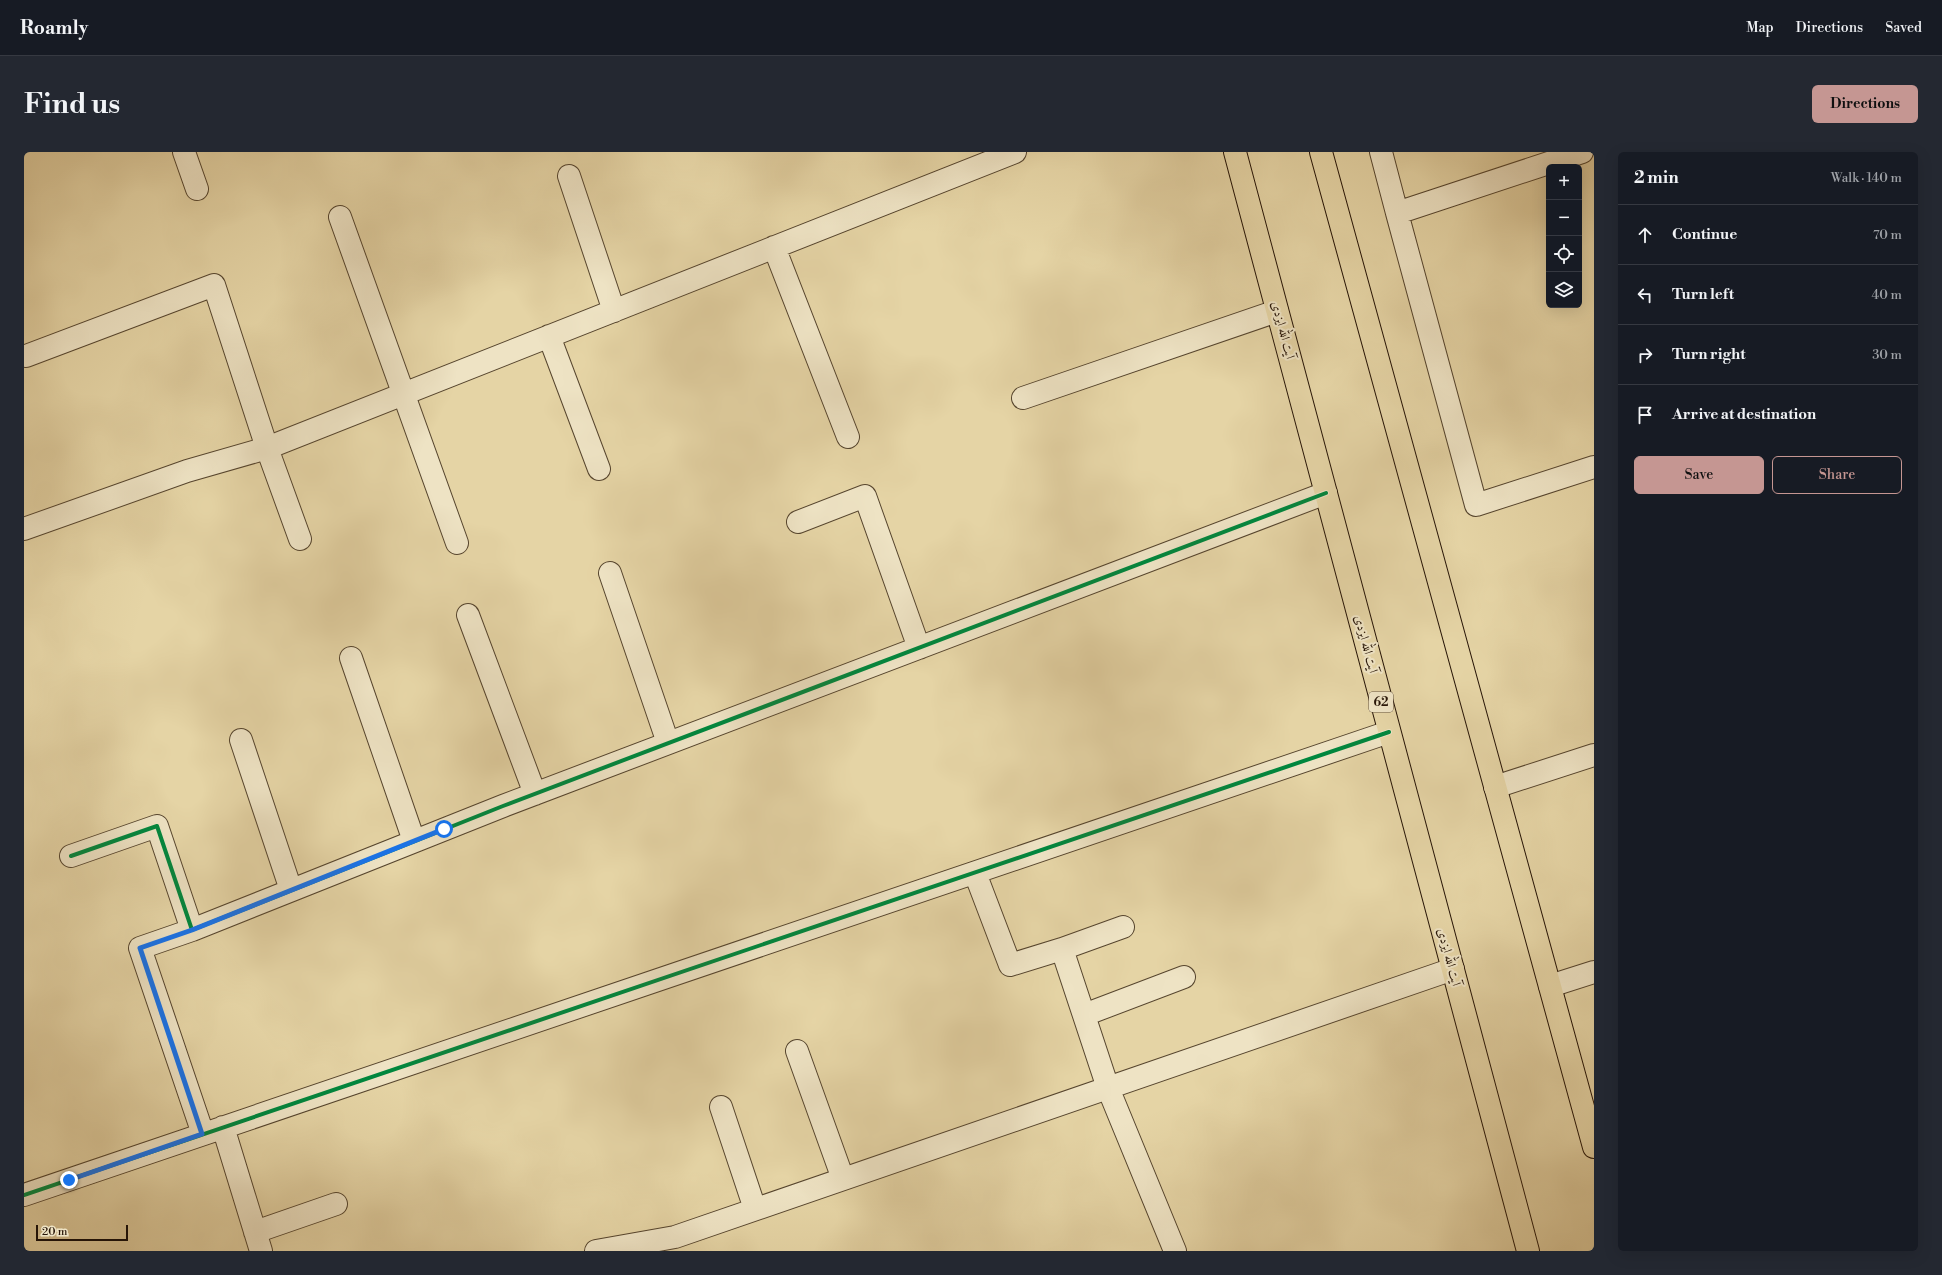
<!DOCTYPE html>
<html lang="en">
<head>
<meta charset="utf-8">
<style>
	body { margin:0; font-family:"Libre Bodoni",Amiri,serif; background:#242831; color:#f1f3f6 }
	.controls { position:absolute; right:12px; top:12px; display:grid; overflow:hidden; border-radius:6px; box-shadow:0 4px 16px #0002 }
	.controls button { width:36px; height:36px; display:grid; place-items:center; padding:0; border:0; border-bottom:1px solid #363941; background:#171b24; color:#f1f3f6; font:20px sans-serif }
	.scale { position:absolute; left:12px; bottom:10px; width:92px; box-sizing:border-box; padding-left:4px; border:2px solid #271507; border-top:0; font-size:11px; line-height:14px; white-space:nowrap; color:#271507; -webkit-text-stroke:3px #eee3c4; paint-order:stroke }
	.stop { position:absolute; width:12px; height:12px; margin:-9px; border:3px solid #1a73e8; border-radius:50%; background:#fff }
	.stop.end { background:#1a73e8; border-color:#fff; box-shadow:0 1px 4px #0008 }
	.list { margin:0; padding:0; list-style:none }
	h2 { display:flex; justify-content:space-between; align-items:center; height:52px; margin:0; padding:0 16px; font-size:17px }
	h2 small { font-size:13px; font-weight:400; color:#9ea1a6 }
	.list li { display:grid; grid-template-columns:26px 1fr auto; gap:12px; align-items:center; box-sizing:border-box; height:60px; padding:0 16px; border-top:1px solid #363941 }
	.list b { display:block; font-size:15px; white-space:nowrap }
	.list em { font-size:13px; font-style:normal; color:#9ea1a6 }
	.actions { display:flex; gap:8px; padding:12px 16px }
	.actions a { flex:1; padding:9px 0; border:1px solid #c59692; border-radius:6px; text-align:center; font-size:14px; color:#c59692 }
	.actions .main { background:#c59692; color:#111 }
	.icon { flex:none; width:22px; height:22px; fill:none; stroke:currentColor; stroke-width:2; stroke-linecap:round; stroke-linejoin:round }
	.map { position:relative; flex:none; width:1570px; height:1099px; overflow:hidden; border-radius:6px }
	header { display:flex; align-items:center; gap:24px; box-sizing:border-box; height:56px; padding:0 20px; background:#171b24; border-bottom:1px solid #363941 }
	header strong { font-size:19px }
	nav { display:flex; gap:22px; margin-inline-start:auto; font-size:14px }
	.intro { display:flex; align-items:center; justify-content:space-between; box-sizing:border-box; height:96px; padding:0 24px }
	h1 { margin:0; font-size:28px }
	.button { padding:10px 18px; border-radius:6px; background:#c59692; color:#111; font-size:14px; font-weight:700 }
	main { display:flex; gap:24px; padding:0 24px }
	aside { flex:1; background:#171b24; border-radius:6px; box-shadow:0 4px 16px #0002 }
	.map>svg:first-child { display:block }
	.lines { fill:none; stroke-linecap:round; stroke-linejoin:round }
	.minor-casing { stroke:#56452e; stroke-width:24 }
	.trunk-casing { stroke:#271507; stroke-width:24 }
	.minor { stroke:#eee3c4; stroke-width:22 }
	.trunk { stroke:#e5d4a5; stroke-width:22 }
	.cycleway-casing { stroke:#eee3c4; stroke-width:6 }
	.cycleway { stroke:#00873e; stroke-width:4 }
	.route { stroke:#1a73e8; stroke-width:5 }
	.labels { text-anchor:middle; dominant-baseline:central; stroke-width:4; stroke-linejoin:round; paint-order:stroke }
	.shield { fill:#eee3c4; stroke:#635340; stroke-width:1 }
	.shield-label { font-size:12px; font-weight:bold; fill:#271507 }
	.street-label { font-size:13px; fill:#271507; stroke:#eee3c4 }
</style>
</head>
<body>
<header>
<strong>Roamly</strong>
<nav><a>Map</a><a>Directions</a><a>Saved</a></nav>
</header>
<div class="intro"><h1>Find us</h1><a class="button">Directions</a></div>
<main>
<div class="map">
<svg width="1570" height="1099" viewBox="0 0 1570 1099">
	<rect width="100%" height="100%" fill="#e5d4a5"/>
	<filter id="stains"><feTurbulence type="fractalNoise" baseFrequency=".005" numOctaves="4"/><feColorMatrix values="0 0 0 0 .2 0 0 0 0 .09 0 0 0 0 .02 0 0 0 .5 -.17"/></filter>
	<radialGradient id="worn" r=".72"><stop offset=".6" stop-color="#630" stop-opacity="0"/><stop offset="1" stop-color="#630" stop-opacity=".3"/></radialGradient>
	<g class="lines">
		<g class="minor-casing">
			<path id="minor" d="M160,0L173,37
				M1357,0L1373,61L1558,0
				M545,24L590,159
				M1373,61L1452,353L1570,315
				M316,65L433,391
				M750,95L824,285
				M525,184L575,317
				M2,204L190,133L243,296L276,387
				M999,246L1253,159
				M774,370L841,344L895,496
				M0,377L163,319L243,296L991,0
				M586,421L644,591
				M444,463L511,642
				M327,506L390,689
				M217,588L267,738
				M1471,635L1570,603
				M47,704L133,674L168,778L479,654L1302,341
				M951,721L986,813L1038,797L1084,936L1151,1099
				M168,778L116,796L179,982
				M1038,797L1099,775
				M1526,834L1570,820
				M1060,863L1160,825
				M773,899L819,1027
				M697,955L731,1057
				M199,975L237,1099
				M0,1043L1365,580
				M231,1080L312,1052
				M572,1099L651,1085L1429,817"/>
		</g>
		<g class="trunk-casing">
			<path id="trunk" d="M1211,0L1504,1099
				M1297,0L1570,995"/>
		</g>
		<use href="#minor" class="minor"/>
		<use href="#trunk" class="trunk"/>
		<g class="cycleway-casing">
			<path id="cycleway" d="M47,704L133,674L168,778L479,654L1302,341
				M0,1043L1365,580"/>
		</g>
		<use href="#cycleway" class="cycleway"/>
	</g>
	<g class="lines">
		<path class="route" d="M45,1028L178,982L116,796L168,778L420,677"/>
	</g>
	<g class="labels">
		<rect class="shield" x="1345" y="540" width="24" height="20" rx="3"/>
		<g class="shield-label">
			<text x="1357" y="550">62</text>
		</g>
		<g class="street-label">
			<text transform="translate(1259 178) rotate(75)">آیت الله ایزدی</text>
			<text transform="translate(1342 492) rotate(75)">آیت الله ایزدی</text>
			<text transform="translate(1425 805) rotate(75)">آیت الله ایزدی</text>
		</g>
	</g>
	<rect width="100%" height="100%" filter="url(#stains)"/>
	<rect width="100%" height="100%" fill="url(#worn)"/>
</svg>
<div class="controls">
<button>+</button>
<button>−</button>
<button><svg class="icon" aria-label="locate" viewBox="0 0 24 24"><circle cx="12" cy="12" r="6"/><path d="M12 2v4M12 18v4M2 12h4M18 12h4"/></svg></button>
<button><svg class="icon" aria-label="layers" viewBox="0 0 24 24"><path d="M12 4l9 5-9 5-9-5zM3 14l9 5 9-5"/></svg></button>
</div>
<div class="scale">20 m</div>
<div class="stop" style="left:420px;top:677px"></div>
<div class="stop end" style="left:45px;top:1028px"></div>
</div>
<aside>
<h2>2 min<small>Walk · 140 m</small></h2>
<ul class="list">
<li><svg class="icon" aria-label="ahead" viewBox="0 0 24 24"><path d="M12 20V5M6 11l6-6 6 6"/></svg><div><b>Continue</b></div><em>70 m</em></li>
<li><svg class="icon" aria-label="left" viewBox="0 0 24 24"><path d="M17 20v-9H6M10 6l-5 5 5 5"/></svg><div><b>Turn left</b></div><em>40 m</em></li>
<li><svg class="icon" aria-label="right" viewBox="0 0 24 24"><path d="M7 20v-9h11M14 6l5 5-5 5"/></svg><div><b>Turn right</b></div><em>30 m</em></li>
<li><svg class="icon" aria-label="arrive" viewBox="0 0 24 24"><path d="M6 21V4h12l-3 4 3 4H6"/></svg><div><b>Arrive at destination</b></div></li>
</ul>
<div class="actions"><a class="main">Save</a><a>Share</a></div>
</aside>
</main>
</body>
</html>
